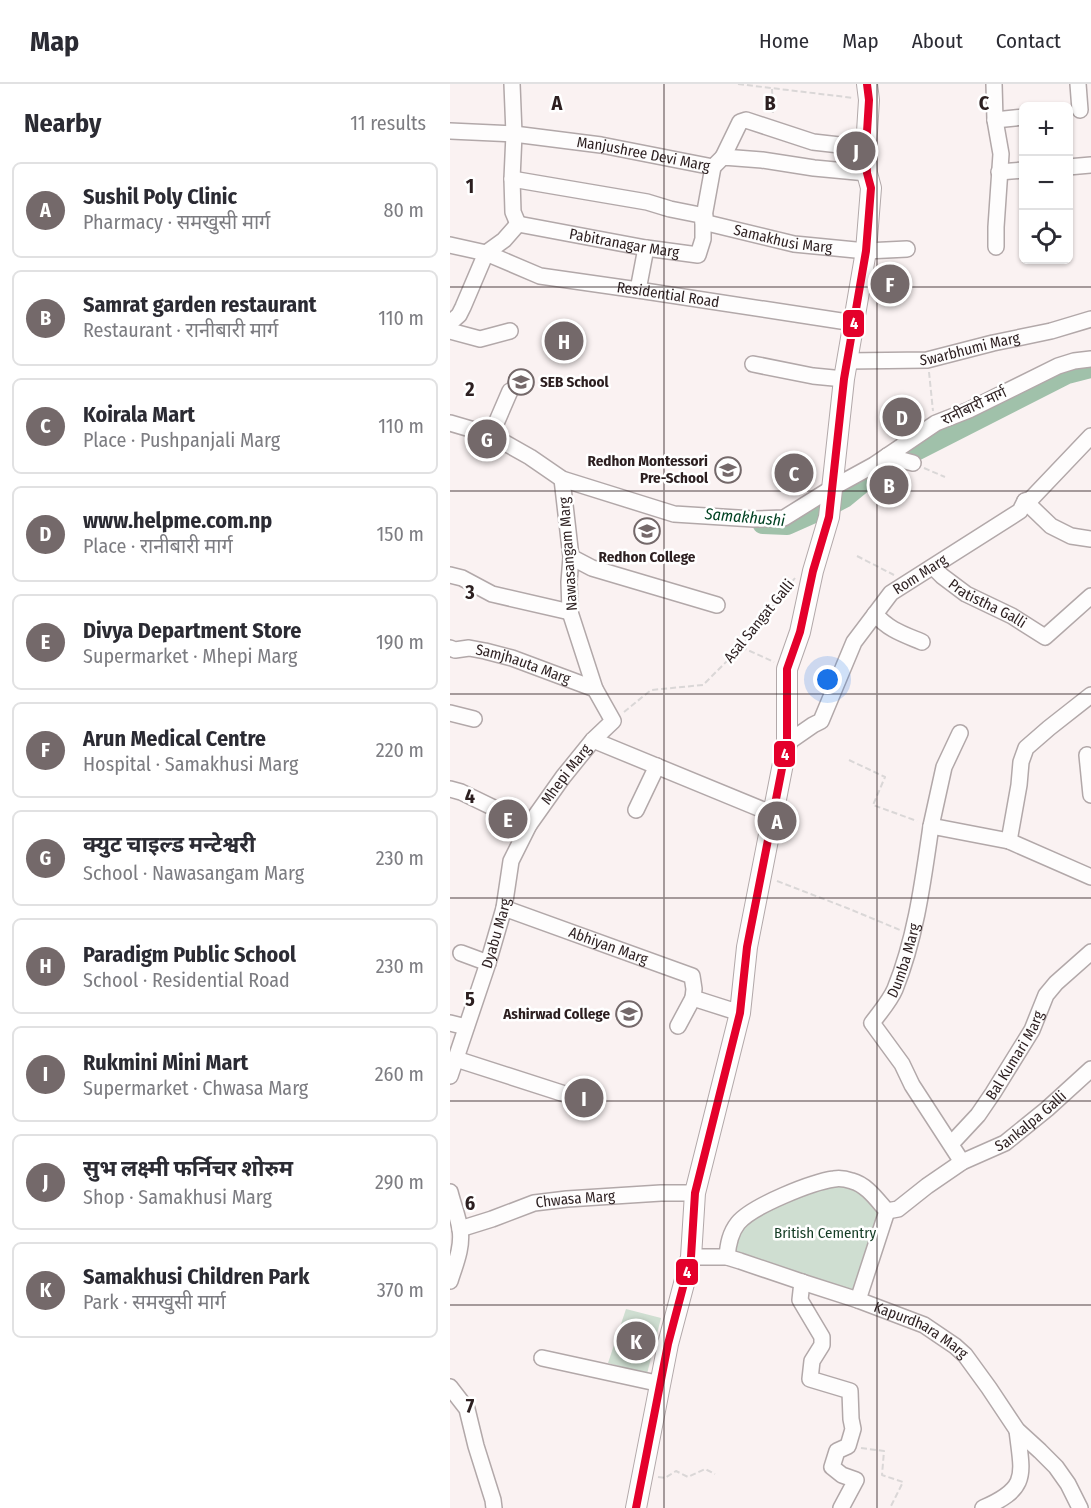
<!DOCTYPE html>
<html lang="en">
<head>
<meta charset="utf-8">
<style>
	body { margin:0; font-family:"Fira Sans Condensed","Noto Sans Devanagari",sans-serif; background:#f7f7f7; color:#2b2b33 }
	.controls { position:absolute; right:18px; top:18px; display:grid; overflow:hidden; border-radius:9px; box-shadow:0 2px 4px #0004 }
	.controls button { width:54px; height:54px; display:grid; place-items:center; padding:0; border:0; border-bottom:2px solid #e1e1e2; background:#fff; color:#2b2b33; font:30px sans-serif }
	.you { position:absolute; left:378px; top:596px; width:21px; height:21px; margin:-15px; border:4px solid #fff; border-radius:50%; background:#1a73e8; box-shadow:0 0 0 9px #1a73e833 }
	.badge { display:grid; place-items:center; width:39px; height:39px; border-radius:50%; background:#74696a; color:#fff; font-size:20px; font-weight:700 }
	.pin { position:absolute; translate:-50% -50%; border:3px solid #fff; box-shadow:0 2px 6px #0006 }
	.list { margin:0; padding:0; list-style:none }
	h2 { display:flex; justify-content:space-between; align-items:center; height:78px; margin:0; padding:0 24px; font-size:26px }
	h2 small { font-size:20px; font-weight:400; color:#7c7c81 }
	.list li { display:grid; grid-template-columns:39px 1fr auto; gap:18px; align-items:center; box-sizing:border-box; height:96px; margin:0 12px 12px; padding:0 12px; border:2px solid #e1e1e2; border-radius:9px }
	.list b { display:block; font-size:22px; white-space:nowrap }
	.list p { margin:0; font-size:20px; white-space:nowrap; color:#7c7c81 }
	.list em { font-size:20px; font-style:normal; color:#7c7c81 }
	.icon { flex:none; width:33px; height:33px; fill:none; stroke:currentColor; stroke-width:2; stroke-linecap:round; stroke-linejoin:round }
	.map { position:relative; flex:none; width:641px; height:1424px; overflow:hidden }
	header { display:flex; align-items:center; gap:36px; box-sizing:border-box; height:84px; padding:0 30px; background:#fff; border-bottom:2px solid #e1e1e2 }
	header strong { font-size:28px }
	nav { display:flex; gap:33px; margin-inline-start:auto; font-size:21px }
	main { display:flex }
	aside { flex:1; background:#fff }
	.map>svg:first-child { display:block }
	.green { fill:#cfded1 }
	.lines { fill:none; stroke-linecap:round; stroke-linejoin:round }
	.river { stroke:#a0c1aa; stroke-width:22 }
	.minor-casing { stroke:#b2a8a9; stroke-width:18 }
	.major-casing { stroke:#b2a8a9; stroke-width:22 }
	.path { stroke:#dad7d7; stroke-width:2; stroke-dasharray:6 3; stroke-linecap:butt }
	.minor { stroke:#fefdfd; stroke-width:15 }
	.major { stroke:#fefdfd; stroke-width:20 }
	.bus-1-casing { stroke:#fff; stroke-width:12 }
	.bus-1 { stroke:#e4002b; stroke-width:8 }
	.grid { fill:none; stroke:#2c1f20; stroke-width:1.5; stroke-opacity:0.55 }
	.labels { text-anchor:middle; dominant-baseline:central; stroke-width:5; stroke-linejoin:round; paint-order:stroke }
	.street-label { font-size:15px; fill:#2c1f20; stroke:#fff }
	.poi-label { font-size:15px; font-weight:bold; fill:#2c1f20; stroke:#fff; text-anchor:end }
	.park-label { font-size:15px; fill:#133b24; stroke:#fff }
	.water-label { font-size:16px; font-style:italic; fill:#004222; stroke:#fff }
	.grid-label { font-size:20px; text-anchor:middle; font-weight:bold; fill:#2c1f20; stroke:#fff; stroke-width:5; stroke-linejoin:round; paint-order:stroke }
	.line-badge { stroke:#fff; stroke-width:2 }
	.badge-label { font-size:16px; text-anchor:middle; font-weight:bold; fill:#fff }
</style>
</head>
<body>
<header>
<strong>Map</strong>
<nav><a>Home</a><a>Map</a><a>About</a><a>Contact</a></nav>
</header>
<main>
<aside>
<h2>Nearby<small>11 results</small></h2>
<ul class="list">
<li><span class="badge">A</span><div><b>Sushil Poly Clinic</b><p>Pharmacy · समखुसी मार्ग</p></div><em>80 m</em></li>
<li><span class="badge">B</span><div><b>Samrat garden restaurant</b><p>Restaurant · रानीबारी मार्ग</p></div><em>110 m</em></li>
<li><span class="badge">C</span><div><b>Koirala Mart</b><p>Place · Pushpanjali Marg</p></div><em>110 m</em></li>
<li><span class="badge">D</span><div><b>www.helpme.com.np</b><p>Place · रानीबारी मार्ग</p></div><em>150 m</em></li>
<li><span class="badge">E</span><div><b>Divya Department Store</b><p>Supermarket · Mhepi Marg</p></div><em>190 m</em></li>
<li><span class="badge">F</span><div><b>Arun Medical Centre</b><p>Hospital · Samakhusi Marg</p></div><em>220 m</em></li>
<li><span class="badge">G</span><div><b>क्युट चाइल्ड मन्टेश्वरी</b><p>School · Nawasangam Marg</p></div><em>230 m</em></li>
<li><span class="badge">H</span><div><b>Paradigm Public School</b><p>School · Residential Road</p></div><em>230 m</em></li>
<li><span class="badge">I</span><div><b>Rukmini Mini Mart</b><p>Supermarket · Chwasa Marg</p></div><em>260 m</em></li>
<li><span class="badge">J</span><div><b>सुभ लक्ष्मी फर्निचर शोरुम</b><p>Shop · Samakhusi Marg</p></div><em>290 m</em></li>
<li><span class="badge">K</span><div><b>Samakhusi Children Park</b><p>Park · समखुसी मार्ग</p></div><em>370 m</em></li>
</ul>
</aside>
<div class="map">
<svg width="641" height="1424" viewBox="0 0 641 1424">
	<rect width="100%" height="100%" fill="#faf2f2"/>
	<path class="green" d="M401,1099L428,1126V1134L403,1209L285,1168V1152L308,1130L360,1105Z
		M176,1225L211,1234L197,1290L158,1279Z"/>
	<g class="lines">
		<path class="river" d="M313,439L337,440L373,424L394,413L427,386L452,373L617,289L641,283"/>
		<g class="minor-casing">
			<g id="minor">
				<path d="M62,0L64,50L62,95L63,128L68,140"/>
				<path d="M544,0L545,36L551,70L546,143V163"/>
				<path d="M628,0L630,26"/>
				<path d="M545,36L574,33"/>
				<path id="s1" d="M0,47L64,50L151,61L263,83L273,73L312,76L364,84L417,89"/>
				<path d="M273,73L290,38L296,36L363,58L416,64"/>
				<path d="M618,83L641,81"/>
				<path d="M549,88L574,86"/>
				<path d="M62,95L197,118L220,125L255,132"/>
				<path id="s2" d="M253,138L344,160L416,167L457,165"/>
				<path id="s3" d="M68,140L196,164L248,171L253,155V138L263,83"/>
				<path id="s4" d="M0,161L36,169L90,192L188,206L404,239"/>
				<path d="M188,206L196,164"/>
				<path d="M0,239L9,231L13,223L36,169L54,156L68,140"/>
				<path d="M0,247L30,255L60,247"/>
				<path id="s5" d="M397,277L477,276L543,259L601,247L641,235"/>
				<path d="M303,280L363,292L394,295"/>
				<path d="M0,339L41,351L80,373L112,395L224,430L304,435L334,434L382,404L424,381L486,339L519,326L608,282L624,277L641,275"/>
				<path d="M41,351L60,307"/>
				<path d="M437,372L463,379"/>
				<path d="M575,417L601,442L621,452L641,455"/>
				<path d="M121,473L142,484L267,521"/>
				<path id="s6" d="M483,483L492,492L516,510L562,532L595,553L641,512"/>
				<path d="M0,491L12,494L42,510L120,528"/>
				<path d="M425,530C439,546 453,550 472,558"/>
				<path id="s7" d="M0,564L5,566L19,564L35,567L62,574L145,605"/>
				<path d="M0,629L24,635"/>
				<path d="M143,656L323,730"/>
				<path id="s8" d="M337,659L363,641L371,637L404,558L441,509L570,427L575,417L581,415L641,352"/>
				<path d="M637,671L641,711"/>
				<path d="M0,705L11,708L79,741"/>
				<path d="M186,726L207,682"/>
				<path d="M481,742L494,683L510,649"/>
				<path d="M559,757L569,701L571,678L576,664L599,644L641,611"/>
				<path id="s9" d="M54,824L242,892L244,905L243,914L290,929"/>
				<path d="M11,869L38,879"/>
				<path d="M0,939L16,943"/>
				<path d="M228,942L243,914"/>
				<path d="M6,975L124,1013"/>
				<path id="s10" d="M0,992L38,879L54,824L61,777L79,741L113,693L143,656L163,637L145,605L120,528L119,498L121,473L112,395"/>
				<path id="s11" d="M501,1060L528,1031L543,1009L582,946L596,911L606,899L641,868"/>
				<path id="s12" d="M512,1078L462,1001L452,980L422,939C430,928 440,917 445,905C466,853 473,797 481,742L559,757L641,793"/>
				<path d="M0,1108C3,1120 8,1133 10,1145C13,1163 5,1181 0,1197"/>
				<path id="s13" d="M437,1127L448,1125L477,1102L512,1078L555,1059L597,1025L641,985"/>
				<path id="s14" d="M10,1145L42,1135L84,1119L117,1115L211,1109H245"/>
				<path id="s15" d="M241,1173H277L290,1177L352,1198L408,1216L474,1241L505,1262L515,1271L539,1304L567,1346L590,1367L606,1383L618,1400L630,1424"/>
				<path d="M277,1173C278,1160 280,1149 288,1139C302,1122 362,1098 384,1095C390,1094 396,1095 402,1097C417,1101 427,1116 437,1127L408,1216"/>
				<path d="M352,1198L350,1216L372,1253V1261L362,1277L360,1295L400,1307L401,1335L403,1345L398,1362L387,1367L382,1383L392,1391L406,1396L391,1424"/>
				<path d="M92,1274L211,1300"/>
				<path d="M0,1303L17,1325L26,1362L43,1416L44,1424"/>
				<path d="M533,1424C580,1404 572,1390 567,1346"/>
			</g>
		</g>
		<g class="major-casing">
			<path id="major" d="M186,1424L218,1260L241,1173L245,1109L290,929L297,863L337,659V585L350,548L363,487L379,433L394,295L416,167L421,104L417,89L416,64L419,16L417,0"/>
		</g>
		<path class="path" d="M288,0L404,14
			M322,5L323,32
			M479,288L483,327
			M474,384L495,393
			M407,472L444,491
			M291,563L324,578
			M174,628L201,606L253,601L291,563L345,494
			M399,676L435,693L423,721L467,737
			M327,797L397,824L450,846
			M411,1364L434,1367L432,1391L453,1398L440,1424
			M208,1393L215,1394L226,1387L238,1393L255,1385L265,1390"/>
		<use href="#minor" class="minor"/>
		<use href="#major" class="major"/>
		<g class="bus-1-casing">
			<path id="bus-1" d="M186,1424L218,1260L241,1173L245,1109L290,929L297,863L337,659V585L350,548L363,487L379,433L394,295L416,167L421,104L417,89L416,64L419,16L417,0"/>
		</g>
		<use href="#bus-1" class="bus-1"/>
	</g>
	<path class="grid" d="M214,0V1424M427,0V1424M0,203H641M0,407H641M0,610H641M0,814H641M0,1017H641M0,1221H641"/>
	<defs>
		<g id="school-ring" transform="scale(1.35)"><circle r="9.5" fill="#fff" stroke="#74696a" stroke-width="1.5"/><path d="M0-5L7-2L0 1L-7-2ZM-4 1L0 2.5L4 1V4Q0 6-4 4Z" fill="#74696a"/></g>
		<g id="university-ring" transform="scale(1.35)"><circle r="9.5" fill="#fff" stroke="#74696a" stroke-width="1.5"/><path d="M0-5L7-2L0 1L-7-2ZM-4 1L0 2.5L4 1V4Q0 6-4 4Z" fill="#74696a"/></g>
	</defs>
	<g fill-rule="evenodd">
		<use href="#school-ring" x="71" y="298"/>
		<use href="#school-ring" x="278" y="386"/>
		<use href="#university-ring" x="197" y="447"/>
		<use href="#university-ring" x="179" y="930"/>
	</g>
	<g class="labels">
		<g class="street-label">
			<text stroke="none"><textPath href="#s1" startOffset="195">Manjushree Devi Marg</textPath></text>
			<text stroke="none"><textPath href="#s2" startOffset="82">Samakhusi Marg</textPath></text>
			<text stroke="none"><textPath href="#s3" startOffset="108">Pabitranagar Marg</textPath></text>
			<text stroke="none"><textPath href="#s4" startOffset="225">Residential Road</textPath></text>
			<text stroke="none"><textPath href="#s5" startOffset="124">Swarbhumi Marg</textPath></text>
			<text transform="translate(524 322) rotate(-25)">रानीबारी मार्ग</text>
			<text transform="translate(118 470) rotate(-94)">Nawasangam Marg</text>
			<text stroke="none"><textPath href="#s8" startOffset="222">Rom Marg</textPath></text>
			<text stroke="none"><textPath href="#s6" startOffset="66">Pratistha Galli</textPath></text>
			<text transform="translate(309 537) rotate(-51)">Asal Sangat Galli</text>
			<text stroke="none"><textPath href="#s7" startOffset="76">Samjhauta Marg</textPath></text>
			<text stroke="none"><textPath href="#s10" startOffset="327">Mhepi Marg</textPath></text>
			<text stroke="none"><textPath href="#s10" startOffset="150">Dyabu Marg</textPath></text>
			<text stroke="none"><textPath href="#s9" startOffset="111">Abhiyan Marg</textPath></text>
			<text stroke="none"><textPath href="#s12" startOffset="237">Dumba Marg</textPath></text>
			<text stroke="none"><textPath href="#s11" startOffset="110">Bal Kumari Marg</textPath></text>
			<text stroke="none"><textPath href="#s13" startOffset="171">Sankalpa Galli</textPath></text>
			<text stroke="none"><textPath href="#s14" startOffset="120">Chwasa Marg</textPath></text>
			<text stroke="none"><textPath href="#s15" startOffset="244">Kapurdhara Marg</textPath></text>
		</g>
		<g class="poi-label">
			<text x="90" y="298" text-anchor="start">SEB School</text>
			<text x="258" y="377">Redhon Montessori<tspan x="258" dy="17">Pre-School</tspan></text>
			<text x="197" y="473" text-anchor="middle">Redhon College</text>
			<text x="160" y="930">Ashirwad College</text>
		</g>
		<g class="park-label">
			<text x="375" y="1149">British Cementry</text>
		</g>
		<g class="water-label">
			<text transform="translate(295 433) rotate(5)">Samakhushi</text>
		</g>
	</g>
	<g class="grid-label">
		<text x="107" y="26">A</text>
		<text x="320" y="26">B</text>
		<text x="534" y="26">C</text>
		<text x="20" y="109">1</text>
		<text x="20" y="312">2</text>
		<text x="20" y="515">3</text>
		<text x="20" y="719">4</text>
		<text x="20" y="922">5</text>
		<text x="20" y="1126">6</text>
		<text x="20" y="1329">7</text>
	</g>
	<g class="line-badge">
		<rect x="392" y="225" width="23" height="29" rx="6" fill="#e4002b"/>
		<rect x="323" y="656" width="23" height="28" rx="6" fill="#e4002b"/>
		<rect x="225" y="1174" width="24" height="28" rx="6" fill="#e4002b"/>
	</g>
	<g class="badge-label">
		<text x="404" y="245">4</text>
		<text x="335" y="676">4</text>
		<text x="237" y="1194">4</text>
	</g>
</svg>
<div class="controls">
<button>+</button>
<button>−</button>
<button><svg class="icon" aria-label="locate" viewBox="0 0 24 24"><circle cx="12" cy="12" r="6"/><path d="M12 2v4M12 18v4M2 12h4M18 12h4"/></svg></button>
</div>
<div class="you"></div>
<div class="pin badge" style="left:327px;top:737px">A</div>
<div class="pin badge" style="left:439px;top:401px">B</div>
<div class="pin badge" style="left:344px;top:389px">C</div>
<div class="pin badge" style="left:452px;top:333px">D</div>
<div class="pin badge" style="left:58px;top:735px">E</div>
<div class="pin badge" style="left:440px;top:200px">F</div>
<div class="pin badge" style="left:37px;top:355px">G</div>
<div class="pin badge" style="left:114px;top:257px">H</div>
<div class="pin badge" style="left:134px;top:1014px">I</div>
<div class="pin badge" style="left:406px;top:67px">J</div>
<div class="pin badge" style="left:186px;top:1257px">K</div>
</div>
</main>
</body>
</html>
